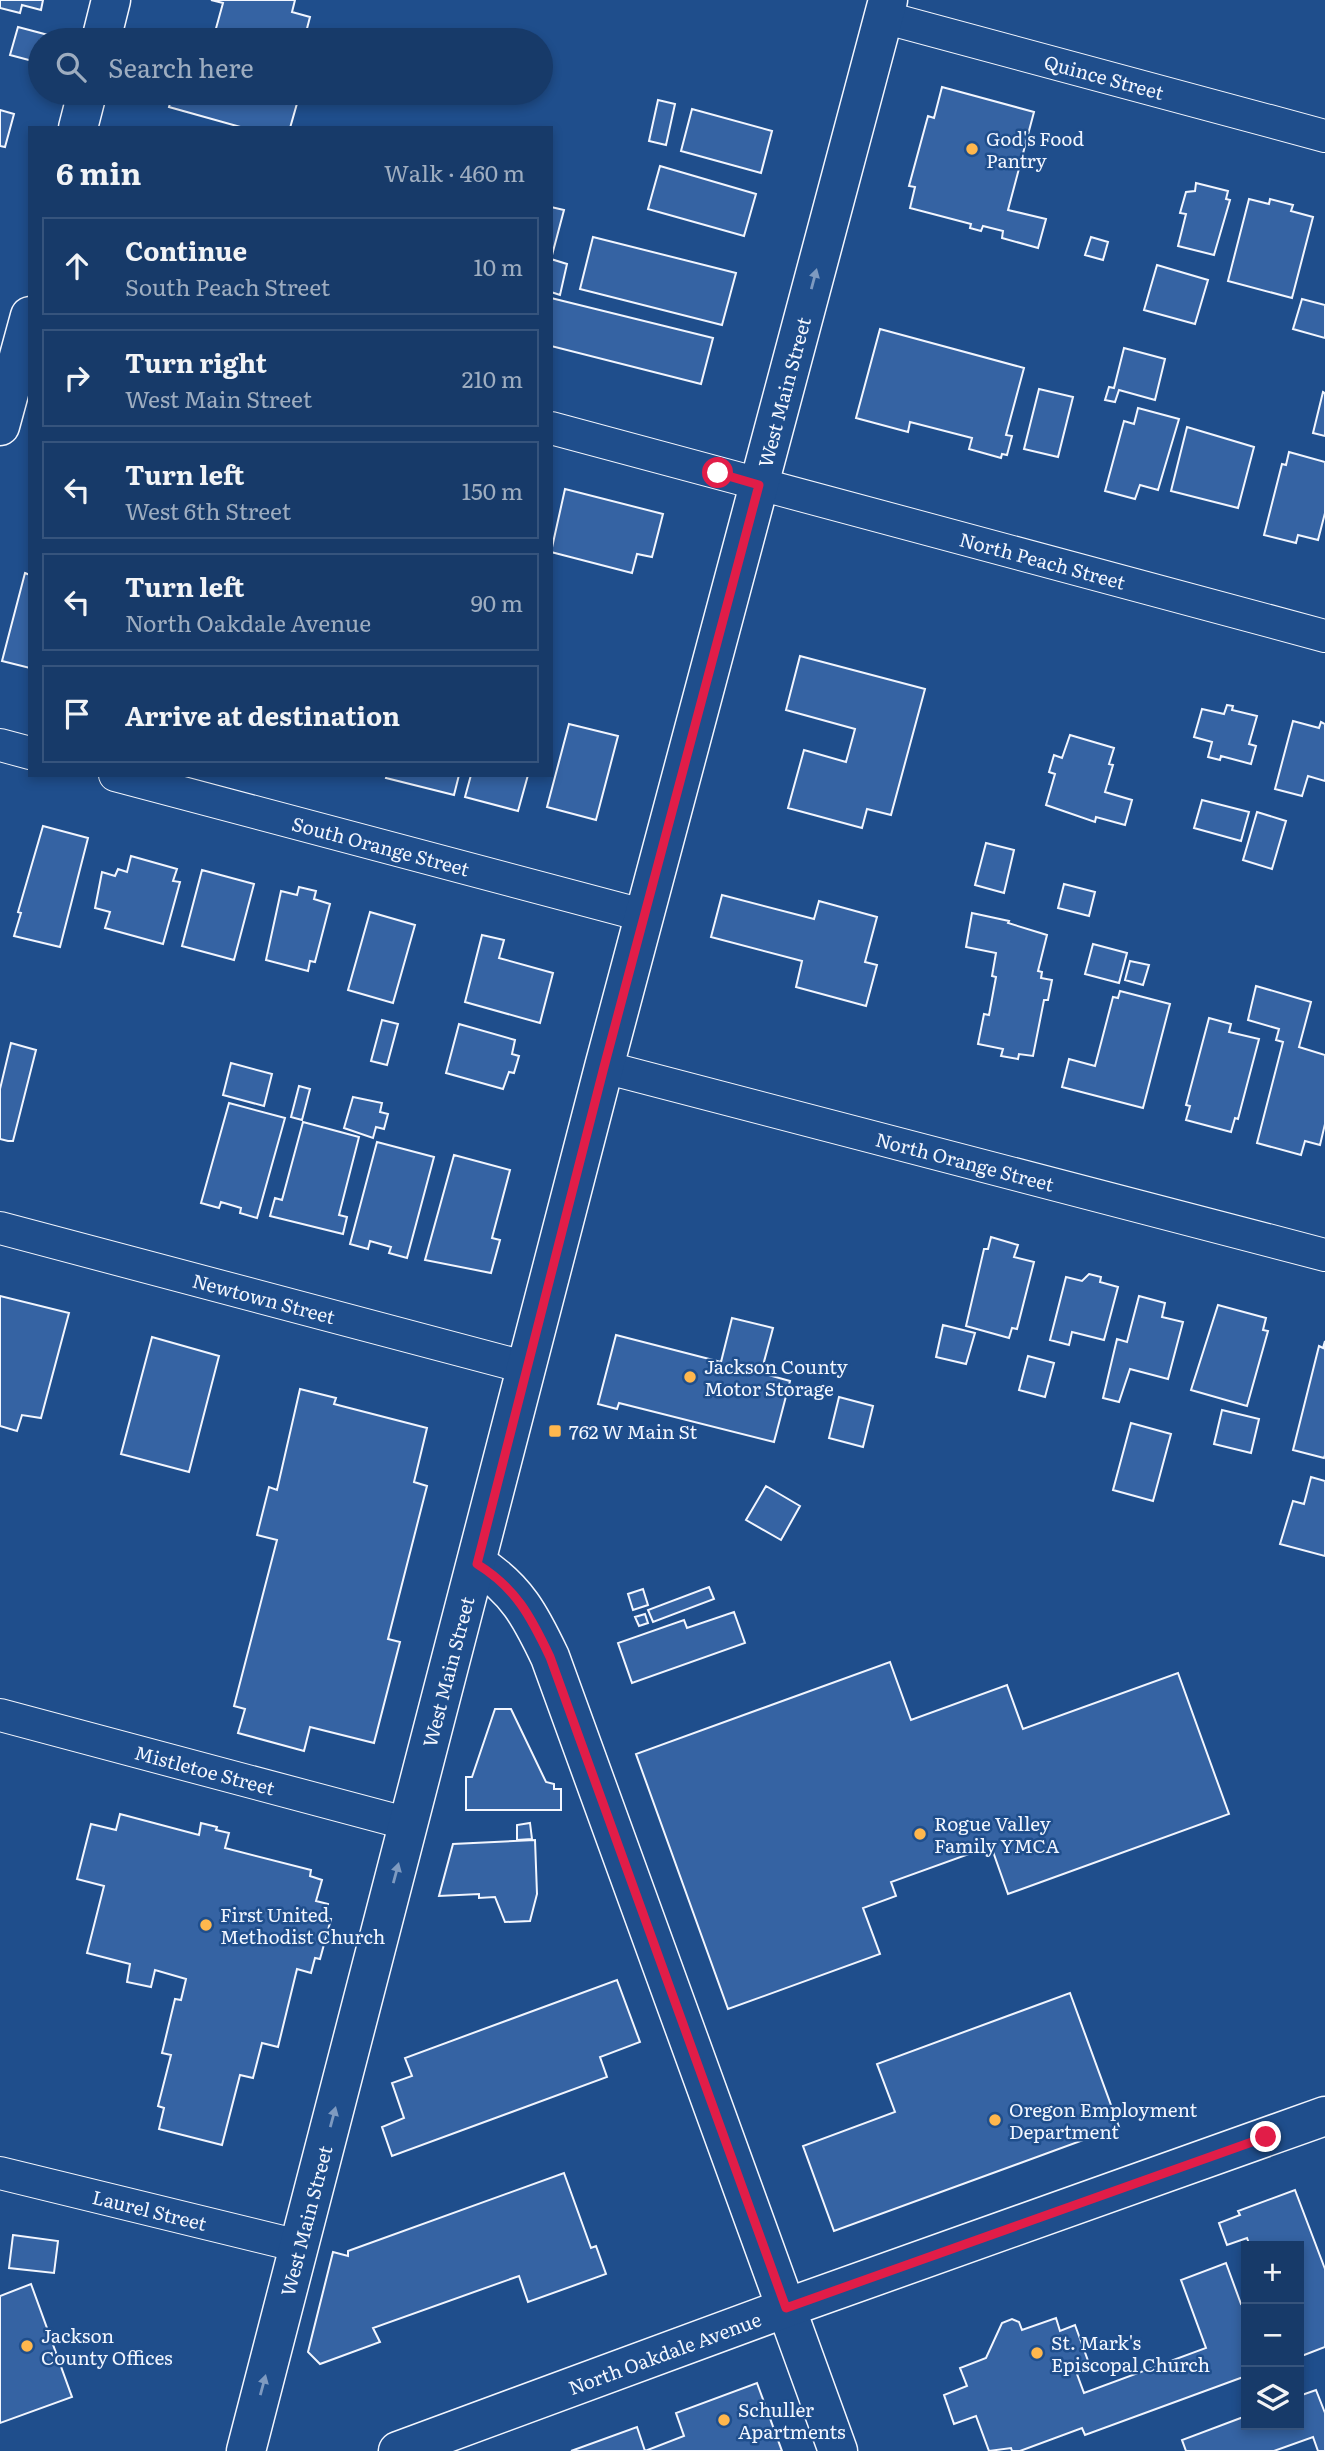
<!DOCTYPE html>
<html lang="en">
<head>
<meta charset="utf-8">
<style>
	body { margin:0; font-family:Literata,serif; background:#20416f; color:#f1f3f6 }
	.controls { position:absolute; right:21px; bottom:21px; display:grid; overflow:hidden; border-radius:0px; box-shadow:0 4px 10px #0003 }
	.controls button { width:63px; height:63px; display:grid; place-items:center; padding:0; border:0; border-bottom:2px solid #36547d; background:#173a69; color:#f1f3f6; font:35px sans-serif }
	.stop { position:absolute; width:21px; height:21px; margin:-16px; border:5px solid #e11d48; border-radius:50%; background:#fff }
	.stop.end { background:#e11d48; border-color:#fff; box-shadow:0 2px 7px #0008 }
	.list { margin:0; padding:0; list-style:none }
	h2 { display:flex; justify-content:space-between; align-items:center; height:91px; margin:0; padding:0 28px; font-size:30px }
	h2 small { font-size:23px; font-weight:400; color:#9eadc0 }
	.list li { display:grid; grid-template-columns:46px 1fr auto; gap:21px; align-items:center; box-sizing:border-box; height:98px; margin:0 14px 14px; padding:0 14px; border:2px solid #36547d; border-radius:0px }
	.list b { display:block; font-size:26px; white-space:nowrap }
	.list p { margin:0; font-size:23px; white-space:nowrap; color:#9eadc0 }
	.list em { font-size:23px; font-style:normal; color:#9eadc0 }
	.icon { flex:none; width:38px; height:38px; fill:none; stroke:currentColor; stroke-width:2; stroke-linecap:round; stroke-linejoin:round }
	.map { position:relative; flex:none; width:1325px; height:2451px; overflow:hidden }
	.search { position:absolute; background:#173a69; box-shadow:0 4px 10px #0003; left:28px; top:28px; width:525px; height:77px; display:flex; align-items:center; gap:18px; box-sizing:border-box; padding:0 24px; border-radius:38px; color:#9eadc0; font-size:26px }
	.panel { position:absolute; background:#173a69; box-shadow:0 4px 10px #0003; left:28px; top:126px; width:525px; height:651px; border-radius:0px }
	.map>svg:first-child { display:block }
	.building { fill:#3563a3; stroke:#f2f6ff; stroke-width:2 }
	.lines { fill:none; stroke-linecap:round; stroke-linejoin:round }
	.minor-casing { stroke:#f2f6ff; stroke-width:34 }
	.tertiary-casing { stroke:#f2f6ff; stroke-width:41 }
	.secondary-casing { stroke:#f2f6ff; stroke-width:41 }
	.minor { stroke:#1f4e8c; stroke-width:32 }
	.tertiary { stroke:#1f4e8c; stroke-width:38 }
	.secondary { stroke:#1f4e8c; stroke-width:38 }
	.oneway { fill:#7e9ac0 }
	.route { stroke:#e11d48; stroke-width:9 }
	.poi-dot { fill:#ffb74d; stroke:#1f4e8c; stroke-width:2.5 }
	.labels { text-anchor:middle; dominant-baseline:central; stroke-width:5; stroke-linejoin:round; paint-order:stroke }
	.street-label { font-size:19px; fill:#f2f6ff; stroke:#1f4e8c }
	.poi-label { font-size:19px; fill:#f2f6ff; stroke:#1f4e8c; text-anchor:start }
</style>
</head>
<body>
<div class="map">
<svg width="1325" height="2451" viewBox="0 0 1325 2451">
	<rect width="100%" height="100%" fill="#1f4e8c"/>
	<path class="building" d="M0,0H43L41,10L22,5L20,13L0,8Z
		M211,0H295L292,12L310,17L304,40H279L252,32L250,40H244L215,32L223,3Z
		M18,27L52,36L51,40H40V63L10,55Z
		M942,87L1034,112L1008,210L1046,219L1038,248L1002,238L1003,231L983,226L981,231L970,228L971,224L910,208L915,187L909,186L928,116L934,118Z
		M173,93H300L290,128H244L169,107Z
		M658,100L675,104L666,145L649,141Z
		M692,109L772,131L761,173L681,151Z
		M0,110L14,114L5,147L0,146Z
		M660,166L756,194L744,236L648,209Z
		M1196,183L1228,191L1226,199L1230,200L1214,255L1178,246L1186,214L1180,213L1186,192L1195,191Z
		M1249,199L1269,204L1270,199L1293,205L1291,211L1313,217L1292,298L1228,281Z
		M551,207L564,210L551,259L567,264L560,295L551,292Z
		M593,237L736,273L722,325L580,289Z
		M1091,237L1108,242L1103,260L1085,255Z
		M1157,265L1208,280L1195,324L1144,310Z
		M551,298L713,338L701,384L551,346Z
		M1302,299L1325,305V338L1293,329Z
		M880,329L1024,368L1006,435L1012,436L1007,455L1002,454L1001,458L969,449L972,438L910,422L908,432L856,418Z
		M1124,348L1165,359L1155,400L1119,390L1115,402L1105,400L1109,387L1114,388Z
		M1039,389L1073,397L1058,457L1024,449Z
		M1323,392L1325,393V436L1313,433Z
		M1138,408L1179,419L1158,490L1140,485L1135,499L1105,491L1124,421L1134,424Z
		M1187,427L1254,447L1238,508L1171,491Z
		M1289,452L1325,462V513L1318,540L1298,535L1296,543L1264,535L1282,464L1286,465Z
		M565,489L663,514L652,557L637,554L632,573L551,552Z
		M25,573L30,575V668L2,661Z
		M800,656L925,689L891,815L867,809L862,828L788,808L804,750L846,762L855,729L786,710Z
		M1227,705L1233,706L1232,710L1257,716L1249,744L1256,746L1251,764L1221,756L1220,760L1208,757L1212,742L1194,737L1202,709L1224,714Z
		M1293,721L1319,728L1321,722L1325,724V781L1308,776L1302,796L1275,789Z
		M569,724L618,736L596,820L547,807Z
		M1070,735L1114,748L1109,764L1113,765L1105,792L1132,800L1125,825L1096,817L1095,822L1046,805L1055,774L1049,772L1054,755L1062,758Z
		M387,775H459L454,795L386,778Z
		M471,775H528L518,811L465,797Z
		M1202,800L1249,812L1241,841L1194,828Z
		M1257,812L1286,821L1272,869L1243,860Z
		M43,826L88,838L60,947L14,936L21,913L18,912Z
		M986,843L1014,850L1004,893L975,885Z
		M131,856L177,869L173,881L180,882L163,944L105,928L110,912L95,908L102,872L115,876L118,869L127,872Z
		M202,870L254,884L234,960L182,946Z
		M1064,884L1095,892L1089,916L1058,908Z
		M299,887L316,891L314,899L330,904L315,962L310,961L308,971L266,960L281,891L297,895Z
		M722,895L814,919L819,901L877,917L865,962L877,965L866,1006L796,987L802,961L711,937Z
		M370,912L415,925L393,1003L348,990Z
		M972,913L1009,921L1008,923L1047,935L1038,971L1042,972L1041,978L1052,980L1048,1000H1044L1033,1056L1019,1054L1018,1059L1001,1056L1003,1049L978,1044L984,1014L989,1015L996,977L992,976L996,953L966,947Z
		M482,935L504,940L499,958L553,973L540,1023L465,1002Z
		M1093,944L1127,953L1119,983L1085,974Z
		M1130,961L1149,965L1143,985L1125,980Z
		M1256,986L1311,1002L1299,1047L1325,1055V1124L1320,1145L1305,1141L1301,1155L1257,1143L1283,1042L1276,1040L1279,1029L1248,1020Z
		M1120,991L1170,1004L1143,1108L1062,1087L1069,1059L1095,1066L1113,997L1118,998Z
		M1209,1018L1231,1024L1229,1032L1259,1039L1238,1119L1235,1118L1231,1132L1186,1120L1190,1106L1186,1105Z
		M382,1020L398,1024L387,1065L371,1061Z
		M459,1024L515,1040L512,1054L519,1056L514,1073L509,1072L503,1089L446,1073Z
		M11,1043L36,1050L13,1141H8L0,1139V1089Z
		M231,1063L272,1074L264,1106L223,1095Z
		M299,1086L310,1089L302,1120L291,1117Z
		M353,1097L382,1103L380,1112L388,1114L384,1129L376,1127L373,1138L344,1128Z
		M229,1103L285,1118L257,1218L240,1213L241,1208L221,1202L219,1208L201,1203Z
		M303,1122L359,1137L339,1215L347,1217L343,1234L270,1216L275,1198L282,1200Z
		M377,1142L434,1157L407,1258L389,1253L391,1247L370,1241L368,1249L350,1244Z
		M454,1155L510,1170L492,1238L500,1240L491,1273L425,1260Z
		M991,1237L1018,1245L1014,1257L1034,1262L1017,1329L1012,1328L1009,1338L966,1326L984,1249H988Z
		M1089,1274L1101,1277L1100,1282L1118,1287L1104,1340L1072,1332L1069,1345L1050,1340L1066,1277L1082,1281Z
		M0,1296L69,1313L41,1418L22,1415L17,1431L0,1426Z
		M1139,1296L1165,1303L1162,1317L1183,1322L1168,1379L1130,1369L1119,1402L1103,1398L1117,1339L1127,1342Z
		M1218,1305L1266,1318L1263,1330L1268,1331L1247,1406L1191,1390Z
		M732,1318L773,1328L761,1373L790,1381L774,1442L619,1403L617,1409L598,1404L616,1335L721,1362Z
		M943,1325L975,1333L966,1364L936,1357Z
		M152,1337L219,1356L189,1472L121,1454Z
		M1325,1341V1455L1324,1458L1293,1450L1319,1346L1323,1348Z
		M1028,1356L1054,1363L1045,1397L1019,1390Z
		M300,1389L336,1398L334,1404L427,1428L414,1482L427,1486L388,1639L400,1642L374,1743L310,1727L304,1751L238,1733L245,1709L234,1706L277,1540L257,1535L269,1487L277,1490Z
		M839,1397L873,1406L863,1447L829,1438Z
		M1222,1410L1259,1419L1251,1453L1214,1444Z
		M1131,1423L1171,1434L1153,1501L1113,1490Z
		M1311,1477L1325,1481V1556L1280,1544L1293,1501L1304,1504Z
		M766,1486L800,1506L781,1540L746,1520Z
		M709,1587L714,1599L653,1622L648,1610Z
		M643,1589L648,1605L633,1610L628,1594Z
		M734,1612L745,1643L632,1683L618,1643L684,1620L687,1628Z
		M645,1614L648,1623L639,1626L635,1617Z
		M890,1662L911,1720L1007,1685L1023,1729L1178,1673L1229,1814L1008,1894L991,1846L891,1882L896,1896L863,1908L880,1954L728,2009L636,1754Z
		M495,1709H511L546,1782L554,1784V1789H561V1810H466V1777H472Z
		M120,1814L199,1835L201,1823L217,1827L216,1830L229,1833L225,1848L311,1870L310,1876L322,1880L316,1901L328,1904L325,1918L331,1919L320,1959L315,1958L311,1973L297,1969L278,2047L262,2043L253,2078L240,2075L222,2145L159,2129L164,2108L158,2106L171,2055L162,2053L175,1999L181,2000L186,1979L155,1970L151,1987L127,1982L130,1964L87,1953L104,1886L77,1879L91,1824L116,1830Z
		M530,1823L532,1839L517,1840V1825Z
		M535,1840L537,1894L530,1921L505,1922L495,1897L479,1898V1894L439,1896L453,1844Z
		M617,1980L640,2042L600,2057L607,2077L392,2156L382,2127L404,2118L392,2083L412,2076L405,2058Z
		M1070,1993L1119,2127L834,2231L803,2146L895,2112L877,2064Z
		M564,2173L591,2248L596,2246L606,2274L528,2302L519,2276L373,2328L380,2342L320,2364L308,2352L333,2252L348,2256V2251Z
		M1295,2190L1325,2269V2347L1299,2357V2246H1250L1247,2238L1227,2245L1219,2223L1240,2215L1238,2211Z
		M13,2235L58,2241L54,2273L9,2268Z
		M1226,2263L1241,2304L1246,2302V2376L1085,2435L1082,2428L1020,2451H1012L1011,2448L989,2451L976,2416L954,2424L944,2395L967,2386L960,2368L986,2358L1002,2323L1012,2319L1019,2322L1022,2330L1056,2318L1060,2331L1075,2325L1091,2369L1077,2374L1084,2393L1206,2348L1181,2280Z
		M31,2284L72,2397L0,2423V2296Z
		M757,2383L782,2451H571L637,2427L645,2451L684,2436L676,2413Z
		M1316,2390L1325,2413V2451H1318L1313,2437L1274,2451H1186L1182,2440L1246,2416V2425H1299V2396Z"/>
	<g class="lines">
		<g class="minor-casing">
			<g id="minor">
				<path id="s1" d="M883,17L1325,136"/>
				<path id="s2" d="M551,428L1325,636"/>
				<path d="M0,745L30,753"/>
				<path id="s3" d="M115,775L646,916"/>
				<path id="s4" d="M604,1067L1325,1255"/>
				<path id="s5" d="M0,1228L528,1368"/>
				<path id="s6" d="M0,1715L409,1824"/>
				<path id="s7" d="M0,2173L299,2246"/>
			</g>
		</g>
		<g class="tertiary-casing">
			<g id="tertiary">
				<path d="M477,1564C516,1588 531,1617 550,1657L838,2451"/>
				<path id="s8" d="M398,2451L786,2308L1325,2116"/>
			</g>
		</g>
		<g class="secondary-casing">
			<g id="secondary">
				<path d="M101,40L111,0"/>
				<path d="M78,128L87,93"/>
				<path d="M0,426L30,316"/>
				<path id="s9" d="M246,2451L604,1067L888,0"/>
			</g>
		</g>
		<use href="#minor" class="minor"/>
		<use href="#tertiary" class="tertiary"/>
		<use href="#secondary" class="secondary"/>
	</g>
	<defs><path id="oneway-solid" d="M-6-.8H1V-3.2L6.5 0L1 3.2V.8H-6Z" transform="scale(1.75)"/></defs>
	<g class="oneway">
		<use href="#oneway-solid" transform="translate(814 279) rotate(-75)"/>
		<use href="#oneway-solid" transform="translate(396 1873) rotate(-75)"/>
		<use href="#oneway-solid" transform="translate(333 2117) rotate(-75)"/>
		<use href="#oneway-solid" transform="translate(263 2385) rotate(-75)"/>
	</g>
	<g class="lines">
		<path class="route" d="M718,473L759,485L604,1067L477,1564C516,1588 531,1617 550,1657L786,2308L1266,2137"/>
	</g>
	<g class="poi-dot">
		<circle cx="972" cy="149" r="7"/>
		<circle cx="690" cy="1377" r="7"/>
		<rect x="548" y="1424" width="14" height="14" rx="3.5"/>
		<circle cx="920" cy="1834" r="7"/>
		<circle cx="206" cy="1925" r="7"/>
		<circle cx="995" cy="2120" r="7"/>
		<circle cx="27" cy="2346" r="7"/>
		<circle cx="1037" cy="2353" r="7"/>
		<circle cx="724" cy="2420" r="7"/>
	</g>
	<g class="labels">
		<g class="street-label">
			<text stroke="none"><textPath href="#s1" startOffset="229">Quince Street</textPath></text>
			<text stroke="none"><textPath href="#s9" startOffset="2128">West Main Street</textPath></text>
			<text stroke="none"><textPath href="#s2" startOffset="509">North Peach Street</textPath></text>
			<text stroke="none"><textPath href="#s3" startOffset="275">South Orange Street</textPath></text>
			<text stroke="none"><textPath href="#s4" startOffset="373">North Orange Street</textPath></text>
			<text stroke="none"><textPath href="#s5" startOffset="273">Newtown Street</textPath></text>
			<text stroke="none"><textPath href="#s9" startOffset="805">West Main Street</textPath></text>
			<text stroke="none"><textPath href="#s6" startOffset="212">Mistletoe Street</textPath></text>
			<text stroke="none"><textPath href="#s7" startOffset="154">Laurel Street</textPath></text>
			<text stroke="none"><textPath href="#s9" startOffset="238">West Main Street</textPath></text>
			<text stroke="none"><textPath href="#s8" startOffset="284">North Oakdale Avenue</textPath></text>
		</g>
		<g class="poi-label">
			<text x="986" y="138">God's Food<tspan x="986" dy="22">Pantry</tspan></text>
			<text x="704" y="1366">Jackson County<tspan x="704" dy="22">Motor Storage</tspan></text>
			<text x="569" y="1431">762 W Main St</text>
			<text x="934" y="1823">Rogue Valley<tspan x="934" dy="22">Family YMCA</tspan></text>
			<text x="220" y="1914">First United<tspan x="220" dy="22">Methodist Church</tspan></text>
			<text x="1009" y="2109">Oregon Employment<tspan x="1009" dy="22">Department</tspan></text>
			<text x="41" y="2335">Jackson<tspan x="41" dy="22">County Offices</tspan></text>
			<text x="1051" y="2342">St. Mark's<tspan x="1051" dy="22">Episcopal Church</tspan></text>
			<text x="738" y="2409">Schuller<tspan x="738" dy="22">Apartments</tspan></text>
		</g>
	</g>
</svg>
<div class="controls">
<button>+</button>
<button>−</button>
<button><svg class="icon" aria-label="layers" viewBox="0 0 24 24"><path d="M12 4l9 5-9 5-9-5zM3 14l9 5 9-5"/></svg></button>
</div>
<div class="stop" style="left:718px;top:473px"></div>
<div class="stop end" style="left:1266px;top:2137px"></div>
<div class="search"><svg class="icon" aria-label="search" viewBox="0 0 24 24"><circle cx="10" cy="10" r="6"/><path d="M15 15l6 6"/></svg>Search here</div>
<section class="panel">
<h2>6 min<small>Walk · 460 m</small></h2>
<ul class="list">
<li><svg class="icon" aria-label="ahead" viewBox="0 0 24 24"><path d="M12 20V5M6 11l6-6 6 6"/></svg><div><b>Continue</b><p>South Peach Street</p></div><em>10 m</em></li>
<li><svg class="icon" aria-label="right" viewBox="0 0 24 24"><path d="M7 20v-9h11M14 6l5 5-5 5"/></svg><div><b>Turn right</b><p>West Main Street</p></div><em>210 m</em></li>
<li><svg class="icon" aria-label="left" viewBox="0 0 24 24"><path d="M17 20v-9H6M10 6l-5 5 5 5"/></svg><div><b>Turn left</b><p>West 6th Street</p></div><em>150 m</em></li>
<li><svg class="icon" aria-label="left" viewBox="0 0 24 24"><path d="M17 20v-9H6M10 6l-5 5 5 5"/></svg><div><b>Turn left</b><p>North Oakdale Avenue</p></div><em>90 m</em></li>
<li><svg class="icon" aria-label="arrive" viewBox="0 0 24 24"><path d="M6 21V4h12l-3 4 3 4H6"/></svg><div><b>Arrive at destination</b></div></li>
</ul>
</section>
</div>
</body>
</html>
